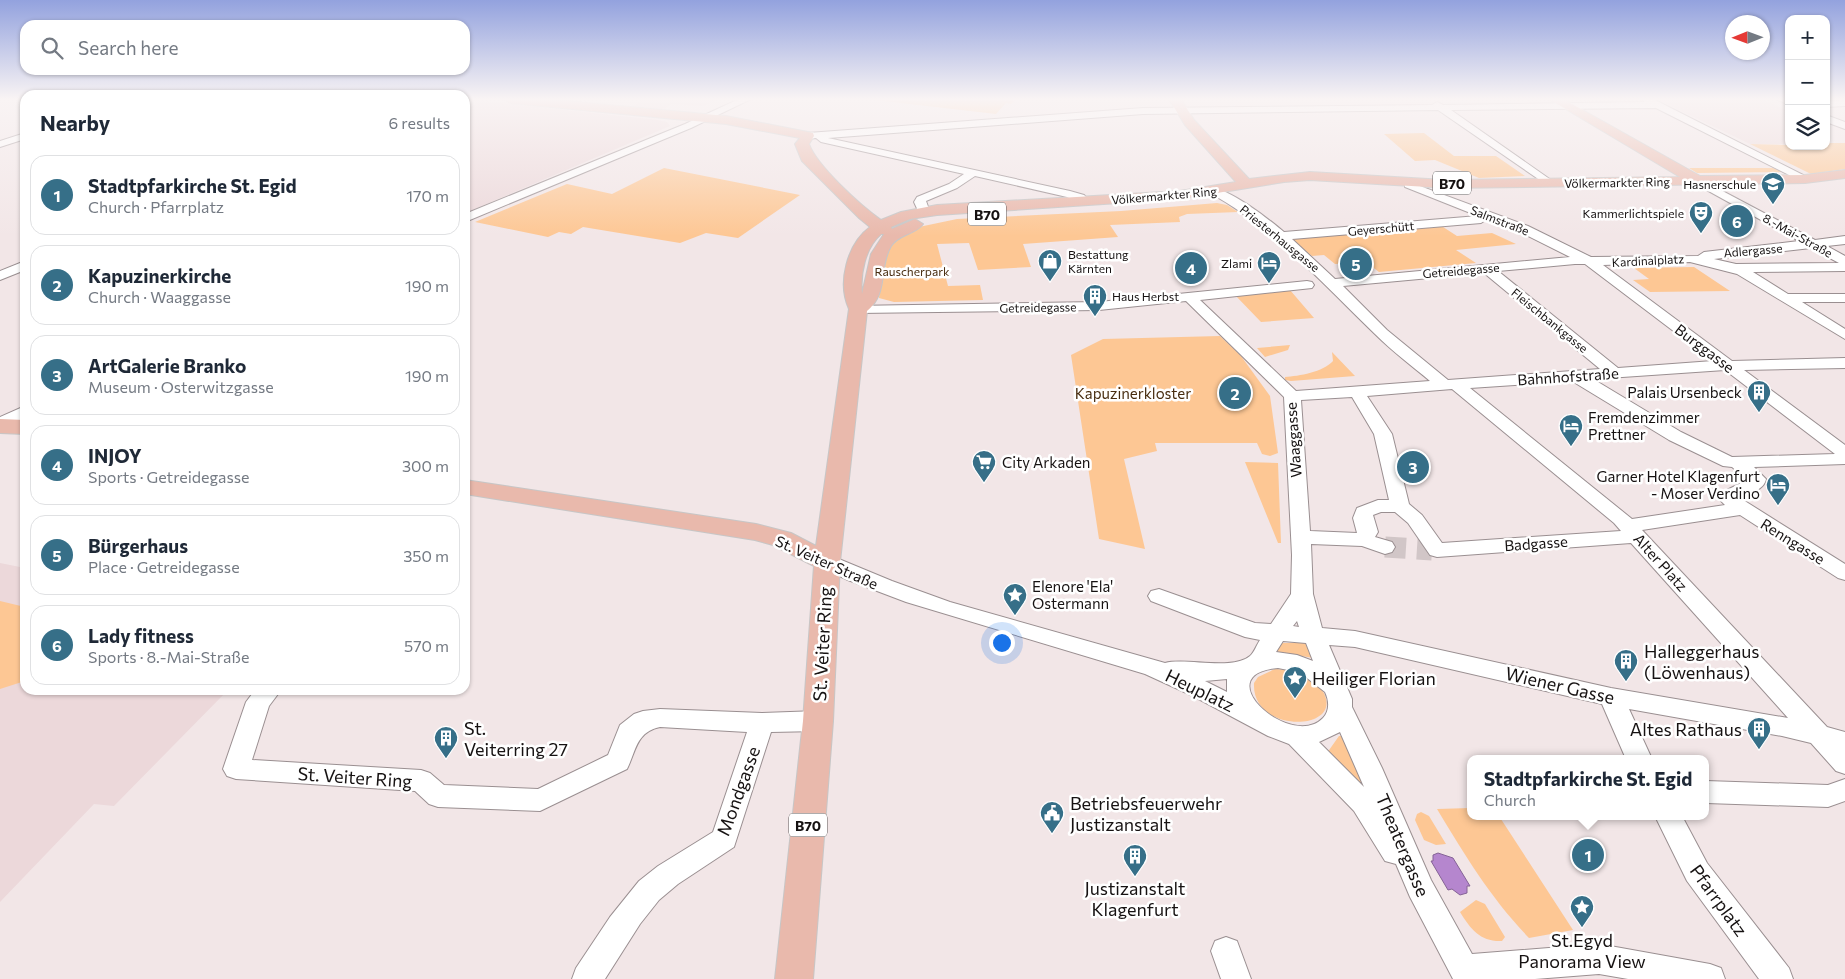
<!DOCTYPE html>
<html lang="en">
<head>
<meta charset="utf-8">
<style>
	body { margin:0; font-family:Commissioner,sans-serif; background:#f2f2f3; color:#1f2937 }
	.controls { position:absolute; right:15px; top:15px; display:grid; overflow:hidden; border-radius:10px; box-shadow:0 1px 4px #0004 }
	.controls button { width:45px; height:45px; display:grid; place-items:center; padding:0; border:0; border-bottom:1px solid #e0e1e3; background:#fff; color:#1f2937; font:25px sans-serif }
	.compass { position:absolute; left:1725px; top:15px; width:45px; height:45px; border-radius:50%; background:#fff; box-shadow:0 1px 4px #0004; rotate:269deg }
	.you { position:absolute; left:1001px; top:642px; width:18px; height:18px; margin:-12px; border:4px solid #fff; border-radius:50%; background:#1a73e8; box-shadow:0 0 0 8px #1a73e833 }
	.badge { display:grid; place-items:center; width:32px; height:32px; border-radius:50%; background:#366f88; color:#fff; font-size:16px; font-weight:700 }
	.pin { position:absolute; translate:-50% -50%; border:2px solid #fff; box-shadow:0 1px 5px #0006 }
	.popup { position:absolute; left:1467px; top:755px; width:242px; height:65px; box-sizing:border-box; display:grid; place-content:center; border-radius:10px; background:#fff; filter:drop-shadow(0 1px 4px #0005); font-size:16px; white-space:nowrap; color:#747a83 }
	.popup b { font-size:19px; color:#1f2937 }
	.popup::after { content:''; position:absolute; left:50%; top:100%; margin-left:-10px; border:10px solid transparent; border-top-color:#fff }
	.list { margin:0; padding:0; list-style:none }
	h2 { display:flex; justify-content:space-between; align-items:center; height:65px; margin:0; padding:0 20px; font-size:21px }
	h2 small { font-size:16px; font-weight:400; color:#747a83 }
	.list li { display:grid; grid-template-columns:32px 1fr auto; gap:15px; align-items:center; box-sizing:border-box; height:80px; margin:0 10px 10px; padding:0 10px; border:1px solid #e0e1e3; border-radius:15px }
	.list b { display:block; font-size:19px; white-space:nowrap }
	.list p { margin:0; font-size:16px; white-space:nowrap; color:#747a83 }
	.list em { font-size:16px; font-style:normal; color:#747a83 }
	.icon { flex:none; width:28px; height:28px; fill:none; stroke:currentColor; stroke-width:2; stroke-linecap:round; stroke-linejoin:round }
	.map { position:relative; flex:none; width:1845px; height:979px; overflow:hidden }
	.search { position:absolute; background:#fff; box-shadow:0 1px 4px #0004; left:20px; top:20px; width:450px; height:55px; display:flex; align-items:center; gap:12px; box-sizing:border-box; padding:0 18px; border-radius:15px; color:#747a83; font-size:19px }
	.panel { position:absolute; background:#fff; box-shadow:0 1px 4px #0004; left:20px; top:90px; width:450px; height:605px; border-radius:15px }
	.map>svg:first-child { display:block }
	.built { fill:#ecd8da }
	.green { fill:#fdc794 }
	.water { fill:#b586ce; stroke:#856396 }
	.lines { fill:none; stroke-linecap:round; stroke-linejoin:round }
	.minor-tunnel { stroke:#d1c6c7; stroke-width:21; stroke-dasharray:21 11; stroke-linecap:butt }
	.minor-casing { stroke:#9a8f91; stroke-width:2 }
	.major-casing { stroke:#c7c6c6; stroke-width:2 }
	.minor { fill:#fff; fill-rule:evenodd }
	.major { fill:#e9b9ac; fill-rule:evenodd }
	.labels { text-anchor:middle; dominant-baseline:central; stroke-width:5; stroke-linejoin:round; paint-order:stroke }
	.far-street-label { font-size:12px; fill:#161212; stroke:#fff }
	.far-poi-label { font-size:12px; fill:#161212; stroke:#fff; text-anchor:end }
	.far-park-label { font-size:12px; fill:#472c0f; stroke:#fff }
	.shield { fill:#fff; stroke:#5c5959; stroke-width:1 }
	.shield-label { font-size:14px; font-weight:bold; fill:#161212 }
	.street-label { font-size:15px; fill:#161212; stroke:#fff }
	.poi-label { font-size:15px; fill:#161212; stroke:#fff; text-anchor:start }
	.park-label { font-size:15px; fill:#472c0f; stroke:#fff }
	.near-street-label { font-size:18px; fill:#161212; stroke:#fff }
	.near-poi-label { font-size:18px; fill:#161212; stroke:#fff; text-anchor:start }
</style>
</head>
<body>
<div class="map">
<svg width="1845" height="979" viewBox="0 0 1845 979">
	<rect width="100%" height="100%" fill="#f2e6e7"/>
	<path class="built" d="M465,99L658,120L667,122L670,126L465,213Z
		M644,99H721L703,106L671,104L664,109L632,107Z
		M1656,99H1761L1789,111V144H1750Z
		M0,563L25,568V690H228L114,806L94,804L0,902Z"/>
	<path class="green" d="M866,99H1016L1011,104L1006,103L996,114Z
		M1424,133L1454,156H1496L1525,176L1479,178L1435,160L1415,161L1384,134Z
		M1826,143H1845V169L1811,174L1750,144L1826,146Z
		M664,168L800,195L738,238L706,233L680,243L583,227L571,234L559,232L548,237L475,222L567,184L612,194Z
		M1689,168H1773L1783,172L1697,173Z
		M1217,203L1227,205L1238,212L1187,214L1179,217L1180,222L1110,225L1118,237L1023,244L1031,267L978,270L969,243L937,244L948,286L980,285L983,300L894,302L879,298L881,276L889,245L914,228L957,219L1121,211Z
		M1440,225L1457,236L1492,233L1516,244L1456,250L1476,263L1379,272L1353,252L1341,254L1352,263L1335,264L1324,255L1312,256L1291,239Z
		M1694,267L1730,291L1650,292L1633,280L1649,279L1634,268Z
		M1290,290L1314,318L1261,322L1234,294Z
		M1220,336L1241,356L1270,396L1278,453L1270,456L1262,454L1257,443H1155L1157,451L1124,459L1145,549L1099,539L1071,355L1103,339Z
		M1290,345L1288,350L1265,357L1257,348Z
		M1332,352L1355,376L1291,381L1285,380V377C1299,376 1323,372 1333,361Z
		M1245,462L1278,463L1281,543H1278Z
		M0,601L25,607V681L0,689Z
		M1279,643H1307L1313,658L1274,651Z
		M1275,669C1291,670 1309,673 1320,687C1353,731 1251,737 1254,683L1258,677Z
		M1339,736H1342L1369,792L1327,753Z
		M1470,808V816H1499L1573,930L1529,938C1490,897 1466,857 1437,809Z
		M1421,812L1429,816L1446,844L1436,845L1424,840L1415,820L1417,814Z
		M1476,900L1485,904L1505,937L1502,941C1481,942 1471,930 1460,912Z"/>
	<path class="water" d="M1438,853L1453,858L1470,886H1467V893L1460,895L1452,889L1448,890L1431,861H1433V855Z"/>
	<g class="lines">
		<path class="minor-tunnel" d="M1385,547L1432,550"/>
		<g class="minor-casing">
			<path id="minor" d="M739,99H751L691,128L465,222V214L685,124Z
				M1641,99H1653L1811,179L1809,181H1801L1656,108L1451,110L1551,180L1553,182L1547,185L1438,110L1143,114L828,138L1070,191L1084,195L1090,201L1084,205L1067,197L975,176L957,188L926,201L930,212L924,216L920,215L914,202L917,197L949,184L964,174L821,142L816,138L808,139L803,136L808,133L1143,108L1432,105L1437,102L1443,105L1645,102Z
				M1776,99H1789V105Z
				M1845,100V106L1826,107V101Z
				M1826,115L1845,122V129L1826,122Z
				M25,133V139L0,147V141Z
				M1698,178L1815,240L1845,236V244L1827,246L1845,256V271L1753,272L1788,294H1845V302H1802L1845,329V339L1737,274L1690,262L1603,265L1732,361L1845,358V368L1744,370L1845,445V464L1754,467L1766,479C1764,490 1750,493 1740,498L1845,564V580L1838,578L1740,515L1642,530L1827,727L1845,732V774L1836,771L1811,743L1782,736L1629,709L1652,759H1626L1602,704L1355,647L1329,645L1352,699V707L1382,768L1431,880L1472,954L1599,944L1710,964L1721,968L1725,979H1628L1599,974L1535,979H1453L1410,897L1396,864L1385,861L1354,811L1289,744L1268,736L1193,696L1145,674L906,602L848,580L820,567L817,562L820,557L827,555L834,557L892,581L950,602L1165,663C1185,657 1232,671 1250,656C1254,653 1257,644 1260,640L1245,637L1151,601L1148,596L1151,591L1159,589L1255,623L1271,624L1291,594L1292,555L1284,397L1186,301L1099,310L858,313L853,312L851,309L853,306L1099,302L1307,281L1312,282L1314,285L1312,288L1200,300L1296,391L1430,381C1412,366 1392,351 1375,334C1322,283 1275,229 1210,193V189C1226,185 1271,221 1284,232L1478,216L1405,187V183L1409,182L1528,226L1591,257L1698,256L1704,252L1799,241L1694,183V179ZM1487,219L1520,232L1570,257L1335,279L1292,239L1481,223ZM1811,248L1839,263L1736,264L1714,259ZM1575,264H1585L1713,361L1618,368L1498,271ZM1484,273L1600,369L1448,380L1387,330L1343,286ZM1725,370L1835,454L1732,457L1681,432L1593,379ZM1572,381L1669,440L1723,466L1732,467L1747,480L1723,492L1720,500L1725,505L1632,519L1470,388ZM1452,389L1614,523L1621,531L1442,543L1422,515L1409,504L1392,434L1367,396ZM1352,397L1374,434L1389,500H1378L1357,508L1353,518L1357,533L1310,531L1301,400ZM1381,512H1395L1408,523L1430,555L1437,557L1631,543L1788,718L1611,688L1355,631L1322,628L1313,594L1311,544L1362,546L1385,554L1392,552L1395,547L1392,542L1375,537L1378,532L1373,515ZM1297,621L1299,627L1293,626ZM1283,641L1306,643L1313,661L1297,655L1276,652ZM1278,668L1293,671L1307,678L1325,692C1329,700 1330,711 1323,718C1291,751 1205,674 1278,668ZM1227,679V692L1205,681ZM1340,732L1364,787L1319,742Z
				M25,261V270L0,280V271Z
				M25,406V418L0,429V417Z
				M255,690H281L269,706L252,760L421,770L430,773L444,785L538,789L608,755L620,725L634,714L643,711L660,709L762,713L818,711L827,714L830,721L827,728L818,731L771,732L734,847L678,884L659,900L640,924L605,979H572L576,968L610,917L639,881L658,866L713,832L747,732L660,727C636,732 636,751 627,769L540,811L438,807L429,804L415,791L236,779L227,776L223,769L246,702Z
				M1845,779V801L1828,807L1706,803V781L1828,785Z
				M1655,816H1682L1707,863L1789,968L1793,979H1759L1687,881Z
				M1226,937L1237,941L1251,979H1221L1211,951L1215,941Z"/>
		</g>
		<g class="major-casing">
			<path id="major" d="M504,99H545L726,116L813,133L814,136L809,144C817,166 860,205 881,220L901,212L937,205L1180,191L1236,182L1185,125L1169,99H1181L1194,120L1249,179L1310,172L1445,180L1680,177L1549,99H1563L1700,176L1805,175L1845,170V178L1805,183L1445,188L1310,180L1284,182L1180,199L937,215L910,219L891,227L892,229L915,219L923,224C916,234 899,234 891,246C878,268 889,293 867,311L840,562L833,721L813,979H775L803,721L814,566L773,545L755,540L465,494V480L756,524L791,533L816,546L849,309C837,283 847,244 870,227L859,218L802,161L795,144L800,138L726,124L510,103ZM881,234H884L871,254L862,294C860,274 865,248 881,234Z
				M0,419L25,420V434L0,433Z"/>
		</g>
		<use href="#minor" class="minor"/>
		<use href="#major" class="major"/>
	</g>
	<linearGradient id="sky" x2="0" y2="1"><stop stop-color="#93a2de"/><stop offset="0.42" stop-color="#f9f4f4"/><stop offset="1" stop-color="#f9f4f4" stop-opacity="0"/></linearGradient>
	<rect width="1845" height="236" fill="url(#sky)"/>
	<defs>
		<g id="school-pin" transform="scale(1.25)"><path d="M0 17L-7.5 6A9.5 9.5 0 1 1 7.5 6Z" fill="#366f88" stroke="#fff"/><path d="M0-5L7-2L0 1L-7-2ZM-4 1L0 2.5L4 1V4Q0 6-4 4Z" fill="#fff"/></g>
		<g id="theatre-pin" transform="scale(1.25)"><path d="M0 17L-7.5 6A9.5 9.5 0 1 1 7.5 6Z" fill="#366f88" stroke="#fff"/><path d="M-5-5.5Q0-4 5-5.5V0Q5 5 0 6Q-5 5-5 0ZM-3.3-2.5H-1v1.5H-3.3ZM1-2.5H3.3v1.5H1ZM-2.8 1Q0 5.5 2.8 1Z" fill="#fff"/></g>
		<g id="shop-pin" transform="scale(1.25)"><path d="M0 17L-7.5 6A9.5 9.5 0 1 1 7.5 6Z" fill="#366f88" stroke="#fff"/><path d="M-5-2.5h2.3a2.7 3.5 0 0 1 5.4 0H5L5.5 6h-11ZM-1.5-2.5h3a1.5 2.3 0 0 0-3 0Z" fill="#fff"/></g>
		<g id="hotel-pin" transform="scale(1.25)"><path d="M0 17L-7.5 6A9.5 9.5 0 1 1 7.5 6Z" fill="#366f88" stroke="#fff"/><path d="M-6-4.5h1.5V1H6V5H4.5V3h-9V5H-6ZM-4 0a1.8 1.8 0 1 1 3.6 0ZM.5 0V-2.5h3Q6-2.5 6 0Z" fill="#fff"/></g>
		<g id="building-pin" transform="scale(1.25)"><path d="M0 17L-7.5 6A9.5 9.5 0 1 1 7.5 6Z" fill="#366f88" stroke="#fff"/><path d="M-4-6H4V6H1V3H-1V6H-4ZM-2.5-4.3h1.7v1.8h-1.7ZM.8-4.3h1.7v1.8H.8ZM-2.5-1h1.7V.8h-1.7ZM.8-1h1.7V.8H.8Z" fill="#fff"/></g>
		<g id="supermarket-pin" transform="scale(1.25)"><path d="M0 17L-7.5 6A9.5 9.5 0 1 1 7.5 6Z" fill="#366f88" stroke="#fff"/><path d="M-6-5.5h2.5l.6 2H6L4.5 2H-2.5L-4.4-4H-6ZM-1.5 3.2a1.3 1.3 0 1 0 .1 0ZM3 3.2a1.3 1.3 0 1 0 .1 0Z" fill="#fff"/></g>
		<g id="sight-pin" transform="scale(1.25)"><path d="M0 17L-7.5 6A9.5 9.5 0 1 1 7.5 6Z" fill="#366f88" stroke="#fff"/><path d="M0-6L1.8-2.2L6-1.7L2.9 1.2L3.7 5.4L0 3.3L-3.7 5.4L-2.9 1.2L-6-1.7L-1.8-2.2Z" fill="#fff"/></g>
		<g id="civic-pin" transform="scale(1.25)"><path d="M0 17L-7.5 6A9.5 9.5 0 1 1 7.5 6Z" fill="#366f88" stroke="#fff"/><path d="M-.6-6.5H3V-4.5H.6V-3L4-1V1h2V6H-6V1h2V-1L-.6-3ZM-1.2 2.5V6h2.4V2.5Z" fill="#fff"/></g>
	</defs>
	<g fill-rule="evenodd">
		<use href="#school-pin" x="1773" y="184"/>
		<use href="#theatre-pin" x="1701" y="213"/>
		<use href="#shop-pin" x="1050" y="261"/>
		<use href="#hotel-pin" x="1269" y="263"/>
		<use href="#building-pin" x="1095" y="296"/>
		<use href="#building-pin" x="1759" y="392"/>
		<use href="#hotel-pin" x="1571" y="426"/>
		<use href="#supermarket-pin" x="984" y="462"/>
		<use href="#hotel-pin" x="1778" y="485"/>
		<use href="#sight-pin" x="1015" y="595"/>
		<use href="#building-pin" x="1626" y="661"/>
		<use href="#sight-pin" x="1295" y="678"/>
		<use href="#building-pin" x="1759" y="729"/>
		<use href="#building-pin" x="446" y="738"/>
		<use href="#civic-pin" x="1052" y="813"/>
		<use href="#building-pin" x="1135" y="856"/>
		<use href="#sight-pin" x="1582" y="907"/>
	</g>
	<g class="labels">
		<g class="far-street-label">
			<text transform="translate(1617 182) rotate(-1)">Völkermarkter Ring</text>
			<text transform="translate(1164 195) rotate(-5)">Völkermarkter Ring</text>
			<text transform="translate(1500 220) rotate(21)">Salmstraße</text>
			<text transform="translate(1381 228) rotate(-5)">Geyerschütt</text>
			<text transform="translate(1798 235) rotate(29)">8.-Mai-Straße</text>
			<text transform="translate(1280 238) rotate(39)">Priesterhausgasse</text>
			<text transform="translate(1753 250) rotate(-5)">Adlergasse</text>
			<text transform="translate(1648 260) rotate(-3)">Kardinalplatz</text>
			<text transform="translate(1461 270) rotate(-5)">Getreidegasse</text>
			<text transform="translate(1038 307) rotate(-1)">Getreidegasse</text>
			<text transform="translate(1550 320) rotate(39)">Fleischbankgasse</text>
		</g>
		<g class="far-poi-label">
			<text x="1756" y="184">Hasnerschule</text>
			<text x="1684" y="213">Kammerlichtspiele</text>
			<text x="1068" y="254" text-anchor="start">Bestattung<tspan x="1068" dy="14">Kärnten</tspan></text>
			<text x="1252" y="263">Zlami</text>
			<text x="1112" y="296" text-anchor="start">Haus Herbst</text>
		</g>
		<g class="far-park-label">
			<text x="912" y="271">Rauscherpark</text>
		</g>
		<g class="shield">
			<rect x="1433" y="171.5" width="38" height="23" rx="4"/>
			<rect x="968" y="202.5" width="38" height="23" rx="4"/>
			<rect x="789" y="813.5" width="38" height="23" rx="4"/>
		</g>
		<g class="shield-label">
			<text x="1452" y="183">B70</text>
			<text x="987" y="214">B70</text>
			<text x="808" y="825">B70</text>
		</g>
		<g class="street-label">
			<text transform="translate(1705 348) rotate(37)">Burggasse</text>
			<text transform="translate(1568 376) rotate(-4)">Bahnhofstraße</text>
			<text transform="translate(1293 440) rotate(-94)">Waaggasse</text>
			<text transform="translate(1793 541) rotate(32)">Renngasse</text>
			<text transform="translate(1536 543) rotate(-4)">Badgasse</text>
			<text transform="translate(827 562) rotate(24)">St. Veiter Straße</text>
			<text transform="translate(1661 562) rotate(48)">Alter Platz</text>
		</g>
		<g class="poi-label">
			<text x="1742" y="392" text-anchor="end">Palais Ursenbeck</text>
			<text x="1588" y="417">Fremdenzimmer<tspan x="1588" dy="17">Prettner</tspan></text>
			<text x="1002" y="462">City Arkaden</text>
			<text x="1760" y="476" text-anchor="end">Garner Hotel Klagenfurt<tspan x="1760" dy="17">- Moser Verdino</tspan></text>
			<text x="1032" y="586">Elenore 'Ela'<tspan x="1032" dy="17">Ostermann</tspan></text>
		</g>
		<g class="park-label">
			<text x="1133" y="393">Kapuzinerkloster</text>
		</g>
		<g class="near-street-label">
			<text transform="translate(822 644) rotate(-87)">St. Veiter Ring</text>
			<text transform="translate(1560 685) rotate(13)">Wiener Gasse</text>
			<text transform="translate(1200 690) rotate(26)">Heuplatz</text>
			<text transform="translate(355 777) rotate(4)">St. Veiter Ring</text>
			<text transform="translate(738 791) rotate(-70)">Mondgasse</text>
			<text transform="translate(1403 845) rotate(67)">Theatergasse</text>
			<text transform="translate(1719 900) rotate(54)">Pfarrplatz</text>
		</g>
		<g class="near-poi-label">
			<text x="1644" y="651">Halleggerhaus<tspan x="1644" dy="21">(Löwenhaus)</tspan></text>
			<text x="1312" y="678">Heiliger Florian</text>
			<text x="464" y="728">St.<tspan x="464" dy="21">Veiterring 27</tspan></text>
			<text x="1742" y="729" text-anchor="end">Altes Rathaus</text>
			<text x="1070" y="803">Betriebsfeuerwehr<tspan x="1070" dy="21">Justizanstalt</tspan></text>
			<text x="1135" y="888" text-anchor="middle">Justizanstalt<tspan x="1135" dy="21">Klagenfurt</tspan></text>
			<text x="1582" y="940" text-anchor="middle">St.Egyd<tspan x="1582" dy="21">Panorama View</tspan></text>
		</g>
	</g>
</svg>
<div class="controls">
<button>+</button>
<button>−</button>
<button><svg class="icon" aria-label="layers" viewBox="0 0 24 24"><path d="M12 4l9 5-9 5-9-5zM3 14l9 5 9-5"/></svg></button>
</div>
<svg class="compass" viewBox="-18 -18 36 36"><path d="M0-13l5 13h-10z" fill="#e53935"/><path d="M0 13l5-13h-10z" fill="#747a83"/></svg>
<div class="you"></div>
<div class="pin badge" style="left:1588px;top:855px">1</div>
<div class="popup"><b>Stadtpfarkirche St. Egid</b>Church</div>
<div class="pin badge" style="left:1235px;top:393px">2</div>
<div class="pin badge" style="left:1413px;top:467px">3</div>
<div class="pin badge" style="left:1191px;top:268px">4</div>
<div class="pin badge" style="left:1356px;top:264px">5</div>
<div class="pin badge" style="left:1737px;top:221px">6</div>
<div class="search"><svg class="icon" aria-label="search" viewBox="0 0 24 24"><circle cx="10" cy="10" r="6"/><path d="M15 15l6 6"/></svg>Search here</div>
<section class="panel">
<h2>Nearby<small>6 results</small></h2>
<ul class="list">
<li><span class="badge">1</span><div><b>Stadtpfarkirche St. Egid</b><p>Church · Pfarrplatz</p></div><em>170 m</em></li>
<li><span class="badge">2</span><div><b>Kapuzinerkirche</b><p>Church · Waaggasse</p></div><em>190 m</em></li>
<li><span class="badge">3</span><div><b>ArtGalerie Branko</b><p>Museum · Osterwitzgasse</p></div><em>190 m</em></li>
<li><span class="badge">4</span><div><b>INJOY</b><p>Sports · Getreidegasse</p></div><em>300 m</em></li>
<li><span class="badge">5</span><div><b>Bürgerhaus</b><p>Place · Getreidegasse</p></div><em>350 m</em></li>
<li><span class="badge">6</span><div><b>Lady fitness</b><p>Sports · 8.-Mai-Straße</p></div><em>570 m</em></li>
</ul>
</section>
</div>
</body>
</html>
